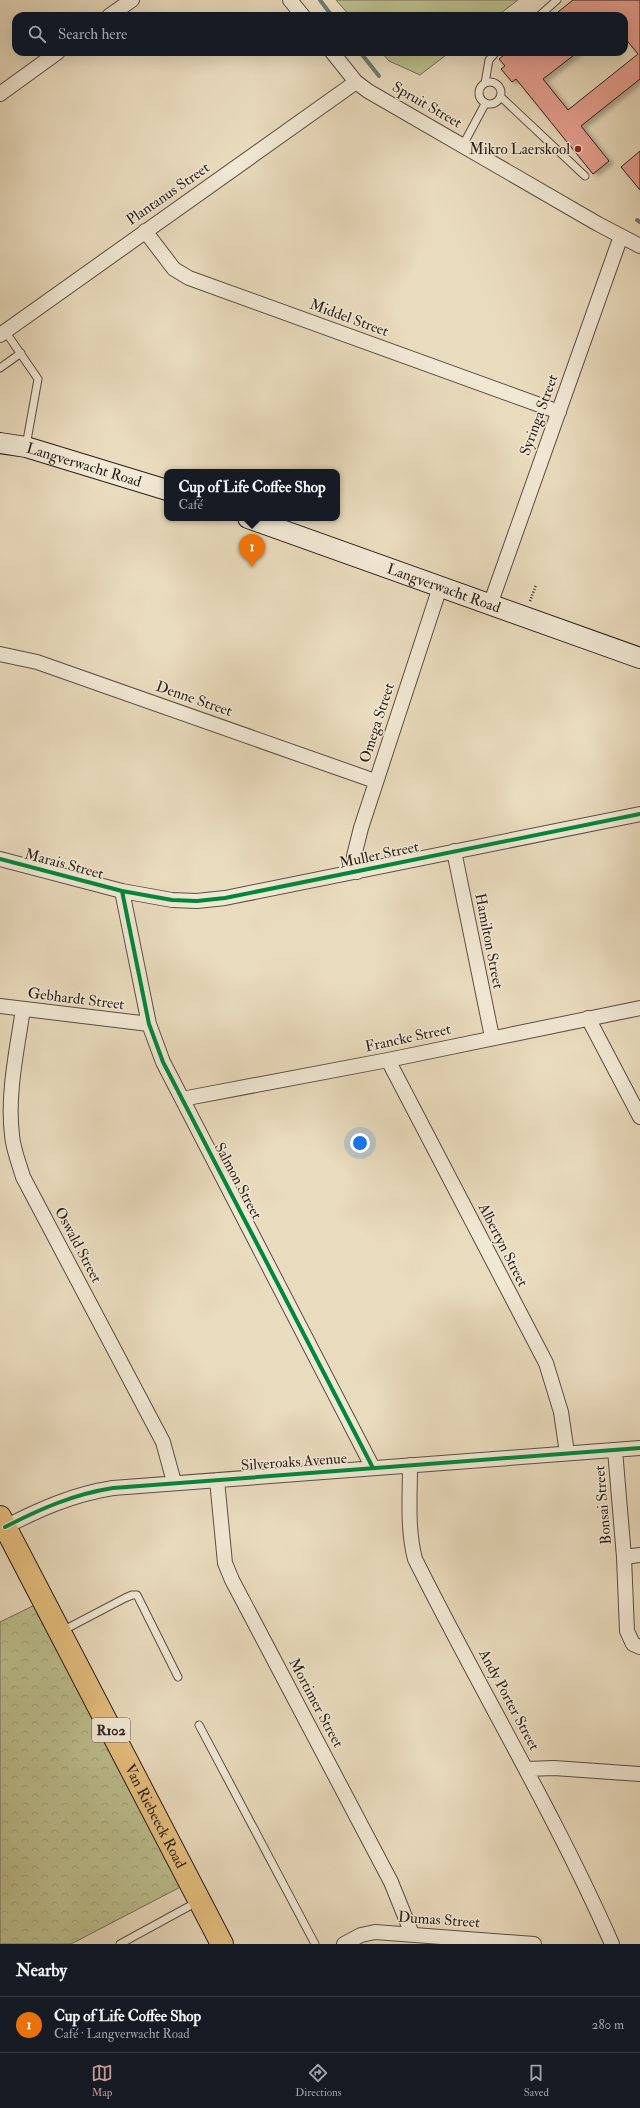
<!DOCTYPE html>
<html lang="en">
<head>
<meta charset="utf-8">
<style>
	body { margin:0; font-family:"IM FELL Double Pica",serif; background:#20242c; color:#f1f3f6 }
	.you { position:absolute; left:360px; top:1143px; width:14px; height:14px; margin:-10px; border:3px solid #fff; border-radius:50%; background:#1a73e8; box-shadow:0 0 0 6px #1a73e833 }
	.badge { display:grid; place-items:center; width:26px; height:26px; border-radius:50%; background:#c59692; color:#fff; font-size:13px; font-weight:700 }
	.pin { position:absolute; translate:-50% -33px; filter:drop-shadow(0 1px 2px #0008) }
	.pin::after { content:''; position:absolute; top:21px; width:14px; height:12px; background:inherit; clip-path:polygon(0 0,100% 0,50% 100%) }
	.popup { position:absolute; left:164px; top:469px; width:176px; height:52px; box-sizing:border-box; display:grid; place-content:center; border-radius:8px; background:#171b24; filter:drop-shadow(0 1px 3px #0005); font-size:13px; white-space:nowrap; color:#9ea1a6 }
	.popup b { font-size:15px; color:#f1f3f6 }
	.popup::after { content:''; position:absolute; left:50%; top:100%; margin-left:-8px; border:8px solid transparent; border-top-color:#171b24 }
	.list { margin:0; padding:0; list-style:none }
	h2 { display:flex; justify-content:space-between; align-items:center; height:52px; margin:0; padding:0 16px; font-size:17px }
	h2 small { font-size:13px; font-weight:400; color:#9ea1a6 }
	.list li { display:grid; grid-template-columns:26px 1fr auto; gap:12px; align-items:center; box-sizing:border-box; height:56px; padding:0 16px; border-top:1px solid #363941 }
	.list b { display:block; font-size:15px; white-space:nowrap }
	.list p { margin:0; font-size:13px; white-space:nowrap; color:#9ea1a6 }
	.list em { font-size:13px; font-style:normal; color:#9ea1a6 }
	.icon { flex:none; width:22px; height:22px; fill:none; stroke:currentColor; stroke-width:2; stroke-linecap:round; stroke-linejoin:round }
	.map { position:relative; flex:none; width:640px; height:1944px; overflow:hidden }
	.search { position:absolute; background:#171b24; box-shadow:0 4px 16px #0002; left:12px; right:12px; top:12px; height:44px; display:flex; align-items:center; gap:10px; box-sizing:border-box; padding:0 14px; border-radius:12px; color:#9ea1a6; font-size:15px }
	.sheet { height:108px; background:#171b24 }
	nav { display:flex; justify-content:space-around; align-items:center; box-sizing:border-box; height:56px; border-top:1px solid #363941; background:#171b24; font-size:11px; color:#9ea1a6 }
	nav a { display:grid; justify-items:center; gap:2px }
	nav .on { color:#c59692 }
	.map>svg:first-child { display:block }
	.grass { fill:#bdbe8d; stroke:#746e54 }
	.forest { fill:url(#forest-crowns); stroke:#746e54 }
	.lines { fill:none; stroke-linecap:round; stroke-linejoin:round }
	.stream { stroke:#6d7d71; stroke-width:4 }
	.building { fill:#e69f90; stroke:#2a1f1a; filter:url(#shadow) }
	.lane-casing { stroke:#5a4e43; stroke-width:9 }
	.street-casing { stroke:#5a4e43; stroke-width:16 }
	.secondary-casing { stroke:#2a1f1a; stroke-width:22 }
	.primary-casing { stroke:#2a1f1a; stroke-width:24 }
	.path { stroke:#2a1f1a; stroke-width:2.5; stroke-dasharray:1 2; stroke-linecap:butt }
	.lane { stroke:#f1e8d4; stroke-width:7 }
	.street { stroke:#f1e8d4; stroke-width:14 }
	.secondary { stroke:#f1e8d4; stroke-width:20 }
	.primary { stroke:#e4be7e; stroke-width:22 }
	.cycleway-casing { stroke:#f1e8d4; stroke-width:6 }
	.cycleway { stroke:#00873e; stroke-width:4 }
	.poi-dot { fill:#8f2418; stroke:#f1e8d4; stroke-width:1.5 }
	.labels { text-anchor:middle; dominant-baseline:central; stroke-width:3; stroke-linejoin:round; paint-order:stroke }
	.shield { fill:#f1e8d4; stroke:#665b52; stroke-width:1 }
	.shield-label { font-size:14px; font-weight:bold; fill:#2a1f1a }
	.street-label { font-size:15px; fill:#2a1f1a; stroke:#f1e8d4 }
	.poi-label { font-size:15px; fill:#2a1f1a; stroke:#f1e8d4; text-anchor:end }
</style>
</head>
<body>
<div class="map">
<svg width="640" height="1944" viewBox="0 0 640 1944">
	<defs>
		<pattern id="forest-crowns" width="20" height="18" patternUnits="userSpaceOnUse"><rect width="20" height="18" fill="#bdbe8d"/><path d="M2 6a3 3 0 1 1 6 0M12 15a3 3 0 1 1 6 0" fill="none" stroke="#a3a379"/></pattern>
		<filter id="shadow"><feDropShadow dx="4.5" dy="2.5" stdDeviation="2" flood-color="#0004"/></filter>
	</defs>
	<rect width="100%" height="100%" fill="#e9dbbd"/>
	<filter id="stains"><feTurbulence type="fractalNoise" baseFrequency=".005" numOctaves="4"/><feColorMatrix values="0 0 0 0 .2 0 0 0 0 .09 0 0 0 0 .02 0 0 0 .5 -.17"/></filter>
	<radialGradient id="worn" r=".72"><stop offset=".6" stop-color="#630" stop-opacity="0"/><stop offset="1" stop-color="#630" stop-opacity=".3"/></radialGradient>
	<path class="grass" d="M336,0H518L497,16H350Z
		M381,52H450L420,75L389,61Z"/>
	<path class="forest" d="M43,1601L190,1882L71,1944H0V1622Z"/>
	<g class="lines">
		<path class="stream" d="M320,0L332,16
			M360,52L379,76
			M637,220L640,222"/>
	</g>
	<path class="building" d="M573,0H640V79L581,126L609,161L593,174L516,79L512,82L501,69L505,66L499,59L508,52H578L543,79L568,110L638,54L624,37V16H553Z
		M640,151V190L621,167Z"/>
	<g class="lines">
		<g class="lane-casing">
			<path id="lane" d="M539,16L557,0
				M479 93a11 11 0 1 1 22 0a11 11 0 1 1-22 0Z
				M485,83L489,60L496,52
				M501,97L585,176
				M463,145L485,104
				M5,331L38,379L26,446
				M0,368L21,353
				M62,1631L125,1598L132,1595H137L178,1677
				M199,1725L315,1944
				M120,1944L197,1902"/>
		</g>
		<g class="street-casing">
			<path id="street" d="M290,0L303,16
				M109,16L132,0
				M332,52L356,82L368,91L598,224L640,246
				M0,94L58,52
				M145,231L174,269L189,278L559,412
				M0,335L356,82
				M490,605L621,236
				M0,654L37,662L375,781
				M454,851L492,1037
				M0,859L122,891L172,900L197,901L225,898L640,814
				M357,872L354,856L361,828L440,587
				M122,891L149,1024L163,1062L373,1468
				M0,1006L149,1024
				M23,1009C17,1050 7,1094 12,1135C13,1149 19,1163 23,1177L163,1442L174,1482
				M588,1018L640,1117
				M388,1060L546,1363L561,1412L567,1453
				M182,1099L388,1060L640,1008
				M615,1450L624,1557L627,1631L633,1644L640,1647
				M410,1465C410,1496 407,1529 415,1559C479,1688 554,1812 612,1944
				M217,1480L225,1563L232,1580L391,1882L412,1934
				M5,1527C40,1509 74,1494 113,1488L640,1448
				M624,1557L640,1555
				M526,1769L554,1768L640,1774
				M344,1944L361,1935L375,1932L534,1944"/>
		</g>
		<g class="secondary-casing">
			<g id="secondary">
				<path id="s1" d="M0,443L26,447L167,490"/>
				<path id="s2" d="M248,518L640,658"/>
			</g>
		</g>
		<g class="primary-casing">
			<g id="primary">
				<path id="s3" d="M0,1517L222,1944"/>
			</g>
		</g>
		<path class="path" d="M530,601L536,585"/>
		<use href="#lane" class="lane"/>
		<use href="#street" class="street"/>
		<use href="#secondary" class="secondary"/>
		<use href="#primary" class="primary"/>
		<g class="cycleway-casing">
			<path id="cycleway" d="M0,859L122,891L172,900L197,901L225,898L640,814
				M122,891L149,1024L163,1062L373,1468
				M5,1527C40,1509 74,1494 113,1488L640,1448"/>
		</g>
		<use href="#cycleway" class="cycleway"/>
	</g>
	<circle class="poi-dot" cx="578" cy="149" r="4"/>
	<g class="labels">
		<rect class="shield" x="92" y="1718" width="38" height="24" rx="3"/>
		<g class="shield-label">
			<text x="111" y="1730">R102</text>
		</g>
		<g class="street-label">
			<text transform="translate(427 105) rotate(30)">Spruit Street</text>
			<text transform="translate(168 194) rotate(-35)">Plantanus Street</text>
			<text transform="translate(349 318) rotate(20)">Middel Street</text>
			<text transform="translate(539 415) rotate(-70)">Syringa Street</text>
			<text stroke="none"><textPath href="#s1" startOffset="87">Langverwacht Road</textPath></text>
			<text stroke="none"><textPath href="#s2" startOffset="208">Langverwacht Road</textPath></text>
			<text transform="translate(194 699) rotate(19)">Denne Street</text>
			<text transform="translate(377 723) rotate(-72)">Omega Street</text>
			<text transform="translate(379 855) rotate(-12)">Muller Street</text>
			<text transform="translate(64 864) rotate(15)">Marais Street</text>
			<text transform="translate(489 941) rotate(79)">Hamilton Street</text>
			<text transform="translate(76 999) rotate(7)">Gebhardt Street</text>
			<text transform="translate(408 1038) rotate(-12)">Francke Street</text>
			<text transform="translate(238 1181) rotate(62)">Salmon Street</text>
			<text transform="translate(78 1245) rotate(62)">Oswald Street</text>
			<text transform="translate(503 1245) rotate(63)">Albertyn Street</text>
			<text transform="translate(294 1462) rotate(-4)">Silveroaks Avenue</text>
			<text transform="translate(603 1505) rotate(-95)">Bonsai Street</text>
			<text transform="translate(509 1700) rotate(62)">Andy Porter Street</text>
			<text transform="translate(316 1703) rotate(62)">Mortimer Street</text>
			<text stroke="none"><textPath href="#s3" startOffset="337">Van Riebeeck Road</textPath></text>
			<text transform="translate(439 1920) rotate(4)">Dumas Street</text>
		</g>
		<g class="poi-label">
			<text x="570" y="149">Mikro Laerskool</text>
		</g>
	</g>
	<rect width="100%" height="100%" filter="url(#stains)"/>
	<rect width="100%" height="100%" fill="url(#worn)"/>
</svg>
<div class="you"></div>
<div class="pin badge" style="left:252px;top:567px;background:#e8710a">1</div>
<div class="popup"><b>Cup of Life Coffee Shop</b>Café</div>
<div class="search"><svg class="icon" aria-label="search" viewBox="0 0 24 24"><circle cx="10" cy="10" r="6"/><path d="M15 15l6 6"/></svg>Search here</div>
</div>
<section class="sheet">
<h2>Nearby<small></small></h2>
<ul class="list">
<li><span class="badge" style="background:#e8710a">1</span><div><b>Cup of Life Coffee Shop</b><p>Café · Langverwacht Road</p></div><em>280 m</em></li>
</ul>
</section>
<nav>
<a class="on"><svg class="icon" aria-label="map" viewBox="0 0 24 24"><path d="M3 6l6-2 6 2 6-2v14l-6 2-6-2-6 2zM9 4v14M15 6v14"/></svg>Map</a>
<a><svg class="icon" aria-label="directions" viewBox="0 0 24 24"><path d="M12 3l9 9-9 9-9-9zM9 14v-3h6M13 9l2 2-2 2"/></svg>Directions</a>
<a><svg class="icon" aria-label="saved" viewBox="0 0 24 24"><path d="M7 4h10v16l-5-4-5 4z"/></svg>Saved</a>
</nav>
</body>
</html>
